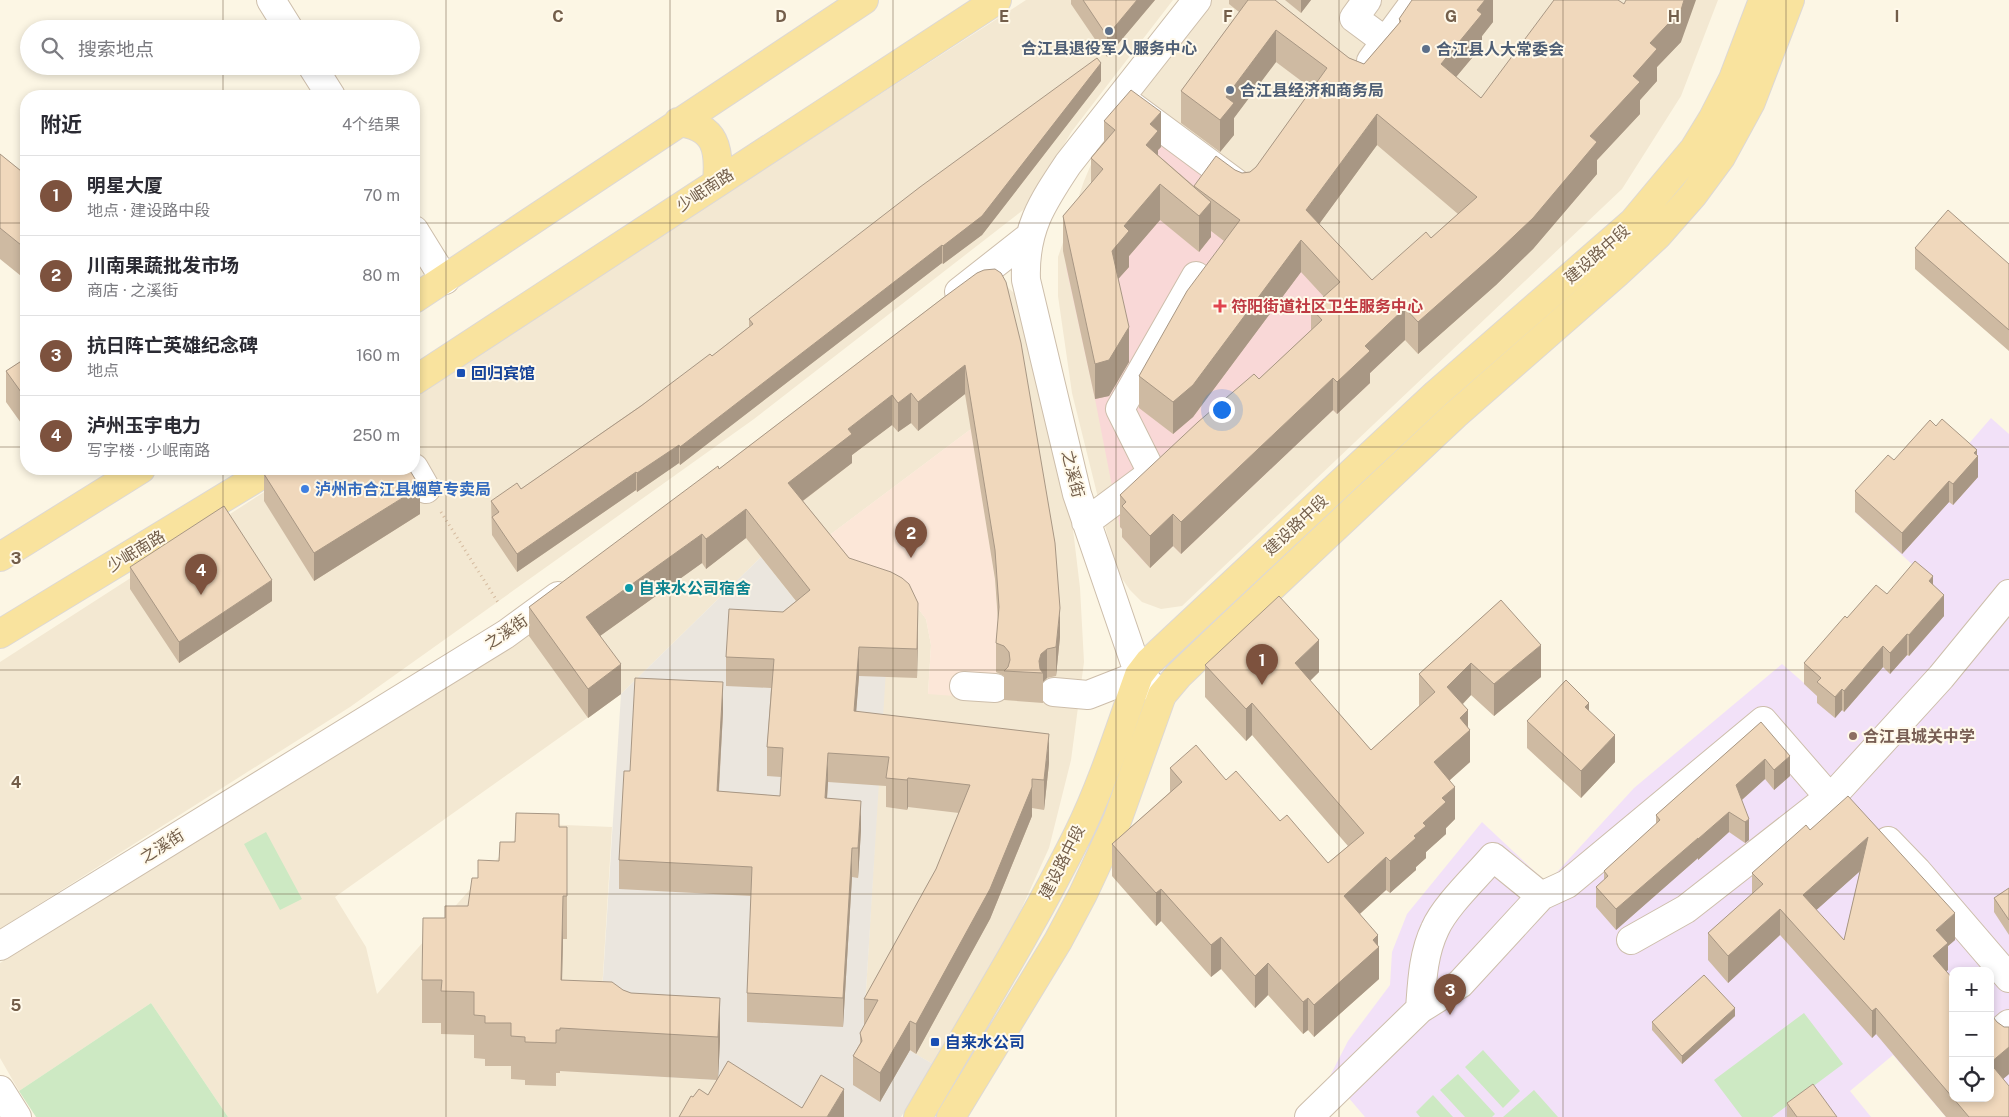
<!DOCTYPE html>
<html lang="zh">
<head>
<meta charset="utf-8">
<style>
	body { margin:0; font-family:"Public Sans","Noto Sans SC",sans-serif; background:#f7f7f7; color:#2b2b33 }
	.controls { position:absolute; right:15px; bottom:15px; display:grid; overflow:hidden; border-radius:10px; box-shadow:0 2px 8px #0003 }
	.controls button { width:45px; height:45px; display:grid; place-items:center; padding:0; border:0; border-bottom:1px solid #e1e1e2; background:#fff; color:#2b2b33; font:25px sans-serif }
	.you { position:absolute; left:1221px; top:409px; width:18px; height:18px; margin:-12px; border:4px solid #fff; border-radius:50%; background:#1a73e8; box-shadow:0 0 0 8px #1a73e833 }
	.badge { display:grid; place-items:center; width:32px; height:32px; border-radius:50%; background:#7d523e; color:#fff; font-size:16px; font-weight:700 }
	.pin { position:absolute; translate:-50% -41px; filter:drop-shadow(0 1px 2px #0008) }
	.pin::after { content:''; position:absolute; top:26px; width:18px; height:15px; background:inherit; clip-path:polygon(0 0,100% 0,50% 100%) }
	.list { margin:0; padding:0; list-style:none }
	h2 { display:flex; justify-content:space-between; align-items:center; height:65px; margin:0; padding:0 20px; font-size:21px }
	h2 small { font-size:16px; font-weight:400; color:#7c7c81 }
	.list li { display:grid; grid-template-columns:32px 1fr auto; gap:15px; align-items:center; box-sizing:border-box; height:80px; padding:0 20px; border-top:1px solid #e1e1e2 }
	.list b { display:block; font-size:19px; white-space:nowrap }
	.list p { margin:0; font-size:16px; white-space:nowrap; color:#7c7c81 }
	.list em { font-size:16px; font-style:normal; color:#7c7c81 }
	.icon { flex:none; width:28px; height:28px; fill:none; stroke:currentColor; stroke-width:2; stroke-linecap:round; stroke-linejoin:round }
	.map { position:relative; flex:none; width:2009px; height:1117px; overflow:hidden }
	.search { position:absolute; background:#fff; box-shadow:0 2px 8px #0003; left:20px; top:20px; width:400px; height:55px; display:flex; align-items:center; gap:12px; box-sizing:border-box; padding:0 18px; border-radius:28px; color:#7c7c81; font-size:19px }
	.panel { position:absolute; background:#fff; box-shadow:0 2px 8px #0003; left:20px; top:90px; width:400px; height:385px; border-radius:20px }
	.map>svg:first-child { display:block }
	.residential { fill:#f3e8d2; fill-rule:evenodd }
	.commercial { fill:#fce7d8 }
	.industrial { fill:#ebe6de }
	.education { fill:#f2e1f8; fill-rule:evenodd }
	.medical { fill:#f9d8d7 }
	.green { fill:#cde9c3 }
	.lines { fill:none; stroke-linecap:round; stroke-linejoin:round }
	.minor-casing { stroke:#cdbeab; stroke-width:30 }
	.major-casing { stroke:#ddd8d4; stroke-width:30 }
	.path { stroke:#d5bb9f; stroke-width:3; stroke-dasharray:1 4; stroke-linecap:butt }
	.minor { stroke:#fff; stroke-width:28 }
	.major { stroke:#f9e39e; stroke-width:28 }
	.wall { fill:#cebaa2; fill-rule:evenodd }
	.shaded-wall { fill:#a89784 }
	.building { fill:#f0d8bc; stroke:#a89784; fill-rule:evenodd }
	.grid { fill:none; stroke:#735e4a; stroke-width:1; stroke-opacity:0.55 }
	.service-dot { fill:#5c6f8a; stroke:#fff9ea; stroke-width:2 }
	.health-dot { fill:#e0444e; stroke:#fff9ea; stroke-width:2 }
	.transit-dot { fill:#1a4fb4; stroke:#fff9ea; stroke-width:2 }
	.shop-dot { fill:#3f7fe0; stroke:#fff9ea; stroke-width:2 }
	.culture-dot { fill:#0f9aa8; stroke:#fff9ea; stroke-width:2 }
	.education-dot { fill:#8d6e63; stroke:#fff9ea; stroke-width:2 }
	.labels { text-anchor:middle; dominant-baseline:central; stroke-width:4; stroke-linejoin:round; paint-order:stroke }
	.service-label { font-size:16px; font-weight:bold; fill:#4e5e75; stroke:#fff9ea; text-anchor:start }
	.street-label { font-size:16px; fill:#735e4a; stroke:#fff9ea }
	.health-label { font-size:16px; font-weight:bold; fill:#be3a42; stroke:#fff9ea; text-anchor:start }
	.transit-label { font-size:16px; font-weight:bold; fill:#164399; stroke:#fff9ea; text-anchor:start }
	.shop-label { font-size:16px; font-weight:bold; fill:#366cbe; stroke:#fff9ea; text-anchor:start }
	.culture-label { font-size:16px; font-weight:bold; fill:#0d838f; stroke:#fff9ea; text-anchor:start }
	.education-label { font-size:16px; font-weight:bold; fill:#785e54; stroke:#fff9ea; text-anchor:start }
	.grid-label { font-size:16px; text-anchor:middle; font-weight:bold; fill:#735e4a; stroke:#fff9ea; stroke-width:4; stroke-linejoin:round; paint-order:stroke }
</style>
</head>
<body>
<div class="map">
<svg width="2009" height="1117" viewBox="0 0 2009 1117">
	<rect width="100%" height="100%" fill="#fcf6e4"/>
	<path class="residential" d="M1026,0H1173L1072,131L1027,207L754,419L350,707L0,929V662L300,469H414V395Z
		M1209,0H1718L1681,96L1622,189L1182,606L1161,609L1142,602L1130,590L1116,570L1072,393L1058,296V257L1084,181L1098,148Z
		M1001,281L1014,293L1020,302L1072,521L1080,588L1084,662L1071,760L1049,848L1010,934L933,1064L864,1025L881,738L810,619L761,557L621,694L335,897L366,947L377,994L513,841L541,824L612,827L597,1073L718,1080L775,1117H228L151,1003L19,1091L0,1058V963L496,651ZM971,429L995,579L999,636L928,694L931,645L926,619L914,603L819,543Z"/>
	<path class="commercial" d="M971,429L995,579L999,636L994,699L928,694L931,645L926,619L914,603L819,543Z"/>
	<path class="industrial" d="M761,557L810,619L889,621L864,1024L933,1064L901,1117H775L718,1080L597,1073L621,694Z"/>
	<path class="education" d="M1991,418L2009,434V1117H1946L1893,1055L1850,1091L1871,1117H1365L1330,1076L1348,1041L1390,985L1392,952L1407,914L1482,822L1547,883L1634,788L1782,664L1804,683L1915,567L1855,512L1888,476L1959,455ZM1953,971H1990V1098H1953Z"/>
	<path class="medical" d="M1140,116L1315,252L1400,344L1365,378L1370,383L1337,414L1333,410L1181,554L1173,546L1154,564H1146L1122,537L1125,533L1120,527L1095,399L1066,267L1088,242Z"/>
	<path class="green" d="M266,832L302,899L280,910L244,844Z
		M151,1003L228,1117H36L19,1091Z
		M1804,1013L1843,1064L1772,1117H1742L1714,1080Z
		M1483,1050L1520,1091L1503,1108L1465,1067Z
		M1458,1074L1495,1114L1492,1117H1465L1440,1090Z
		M1534,1090L1558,1117H1503Z
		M1433,1095L1453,1117H1420L1416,1112Z"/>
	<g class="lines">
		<g class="minor-casing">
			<path id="minor" d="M271,0L289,29
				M1367,0L1354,18L1385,41
				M1371,61L1416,0
				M312,66L331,96
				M1132,106L1240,186
				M414,230L445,280
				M959,292L1029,237
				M414,468L426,489
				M1086,522L1152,473L1120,409L1196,276
				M964,686L995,688
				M1054,692L1088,695L1139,675
				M1162,695L1139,675L1077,494L1026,280C1024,230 1042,203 1068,164L1197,0
				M1888,841L1917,871L2009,978
				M1631,940L1686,909L1838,790L1941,677L2009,594
				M0,946L506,634L558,596
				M1420,1009C1422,982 1423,954 1435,929C1445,906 1476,877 1493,857L1541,896
				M2009,1024L2002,1030L2009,1039
				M0,1090L17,1117
				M1309,1117L1420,1009L1460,984L1541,896L1567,884L1763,721L1829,797"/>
		</g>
		<g class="major-casing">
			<path id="major" d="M678,122C716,126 720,149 717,182
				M414,299L864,0
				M414,381L997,0
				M0,557L141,469
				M0,634L271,469
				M918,1117C972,1023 1030,931 1078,834C1103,783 1120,728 1139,675L1149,662L1436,394L1633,222L1694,149L1713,118L1733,79L1763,0
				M951,1117L1058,941L1083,894L1117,821L1162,695L1178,676L1223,633L1455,415L1616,274L1657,236L1693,195L1721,157L1751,102L1790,0"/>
		</g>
		<path class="path" d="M441,512L499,604"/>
		<use href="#minor" class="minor"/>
		<use href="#major" class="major"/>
	</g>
	<path class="wall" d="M1071,0H1155L1107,57L1071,4Z
		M1229,0H1275L1349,58L1364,64L1399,23V19L1493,0V22L1482,36V46L1456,77L1481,98L1624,4L1681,42L1657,67V81L1640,100V114L1597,160V174L1533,249L1496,285L1418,354L1405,340L1370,373V383L1337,414L1333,410L1181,554L1173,546L1150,568L1122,537V529L1120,527V495L1259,379L1311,330V308L1324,297L1301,272L1193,417L1173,434L1139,408V376L1224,241L1211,231V237L1199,252L1160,220L1129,256V267L1118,279L1129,362L1109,396L1095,399L1063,251V216L1091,184V158L1104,142V121L1161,147L1158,150V155L1194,186L1235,170L1242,173L1250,172L1256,167L1312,89L1276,62L1234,118V135L1220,152L1181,123V91L1239,12L1229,4ZM1377,145L1458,214L1431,238L1372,280L1319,224Z
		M1285,0H1311L1301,13Z
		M1101,81L982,235L943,264L942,263L680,465L679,463L637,492L636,490L517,572L492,535L491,501L521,489L712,356L749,327V319Z
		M0,154L26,175V280L0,259Z
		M1915,248L2009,264V351L1915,269Z
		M943,298L1060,637L1056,676L1047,678L1043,682V703L1004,700V676L996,672V643L998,621L995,579L965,394L918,431L911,423L898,432L892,425L852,455V463L803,501L849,558L918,632L917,678L859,676L856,711L1049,763L1044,810L1032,808V816L990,919L916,1054L910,1050L880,1102L853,1085V1056L860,1043V1033L864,1026V999L936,869L959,813L908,807L907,810L886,807V786L828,782L827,799L861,830L858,878L852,877L843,1027L747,1022V993L751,896L619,889V860L630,771L723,712L719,791L780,796L781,777L767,776V747L771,688L726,686V657L796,601L746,538L706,569L702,563L600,636L621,694L588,718L529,636V607L719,469Z
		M26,358V430L6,402V371Z
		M1977,455L1978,477L1953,505L1949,502L1902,554L1855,512V491L1894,460Z
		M264,474L420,514L314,581L264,501Z
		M130,567L272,601L179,663L130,589Z
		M1933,584L1944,616L1909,656L1907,655L1890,674L1883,667L1844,712L1842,710L1835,718L1817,703V696L1804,684V663L1847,618L1887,594Z
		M1501,600L1541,677L1494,716L1471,695L1463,704L1468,728L1470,762L1450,780L1455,819L1446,828V834L1426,852V858L1416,867V870L1390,893L1386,890L1360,914L1378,945L1379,979L1314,1037L1308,1030L1303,1034L1268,995L1255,1008L1221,969L1211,977L1161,921L1156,926L1112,876V844L1170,792V768L1226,780L1280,821L1328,863L1348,846L1252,735L1246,741L1205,697V665L1319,672L1310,681L1371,750L1419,706V674Z
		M1589,711L1615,762L1581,798L1527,748V721Z
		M1761,722L1790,776L1774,790L1765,779L1742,800L1749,840L1745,843L1729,832L1698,860V858L1616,930L1596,907V887L1604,880V871L1656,824V815Z
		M559,827H567V939H563L562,980L623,990L631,993L720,998V1041L718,1077L802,1108L844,1117L693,1097L708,1095L717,1080L560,1071V1073H556V1086L525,1085V1080L511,1079V1066H485V1059L474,1058V1035L441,1034V1023H422V980L445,918L468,906L478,878L499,861L515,842Z
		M1810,830L1955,940L1948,946V970L1946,971L1953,1098L1997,1022L2004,1027H2009V1074L2003,1079L2009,1117H1946L1876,1034L1872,1038L1780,935L1728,983L1708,960V933L1752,894V873ZM1860,871L1844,940L1816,910Z
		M2009,888V935L1994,912V898Z
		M1735,1016L1682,1064L1652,1030V1022Z
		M1787,1103L1837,1117H1787Z"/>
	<path class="shaded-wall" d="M1137,0H1155L1107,57V36Z
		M1301,0H1311L1301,13Z
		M1484,0H1493V22L1482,36V46L1441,95V64Z
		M1684,0H1696L1681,42L1657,67V81L1640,100V114L1597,160V174L1533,249L1496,285L1418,354V322L1590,136L1633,76L1650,43Z
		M1276,30V62L1234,118V135L1220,152V120L1226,97Z
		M1101,63V81L982,235L943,264V246Z
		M1161,112V147L1158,150V167L1146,145L1150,124Z
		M1377,114V145L1306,242V210Z
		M1160,184V220L1129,256V267L1112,286V251L1124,226Z
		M1211,202V237L1199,252V216Z
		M1301,240V272L1193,417L1173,434V402Z
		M942,245V263L680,465V447Z
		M1405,308V340L1370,373V383L1337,414V382L1365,346Z
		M1129,327V362L1109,396L1095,399V364Z
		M965,365V394L918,431V402Z
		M1333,378V410L1181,554V522Z
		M911,393V423L898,432V403Z
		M892,395V425L852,455V463L788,512V483L848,429Z
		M679,445V463L637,492V473Z
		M1977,450V457L1978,456V477L1953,505V484L1974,453Z
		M636,472V490L517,572V554Z
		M1949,481V502L1902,554V533Z
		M420,487V514L314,581V553Z
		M746,509V538L706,569V539Z
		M1173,514V546L1150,568V536Z
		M702,534V563L586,646V617Z
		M1933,576V597L1929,581Z
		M272,580V601L179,663V642Z
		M1944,595V616L1909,656V635Z
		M918,603V632L917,678V649Z
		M1060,608V637L1056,676V647Z
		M1907,634V655L1890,674V653Z
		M1319,640V672L1295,695V663Z
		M1541,645V677L1494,716V684Z
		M1883,646V667L1844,712V691Z
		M859,647V676L854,740V711Z
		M1047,649V678L1043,682V673H1039V661L1041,654Z
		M1471,663V695L1447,720V687Z
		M621,664V694L588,718V689Z
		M723,682V712L717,821V791Z
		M1842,689V710L1835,718V697Z
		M1252,703V735L1246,741V709Z
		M1589,703V730L1585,707Z
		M1468,710V731L1470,730V762L1434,794V762L1460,718Z
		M1049,734V763L1044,810V780Z
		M1615,735V762L1581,798V771Z
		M828,753V782L825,828V798Z
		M1790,756V776L1774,790V770Z
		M1765,759V779L1736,805V785Z
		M908,778V807L907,810V780Z
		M1032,779V816L990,919L916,1054V1024Z
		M1455,787V819L1446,828V834L1426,852V858L1416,867V870L1390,893V861L1414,836L1423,823L1442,798Z
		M861,801V830L858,878V848Z
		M1729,812V832L1698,860V839Z
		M1749,819V840L1745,843V822Z
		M1868,837V864L1803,922V895Z
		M1698,838V858L1616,930V909Z
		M852,848V877L843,1027V998Z
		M1386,857V890L1344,928V896Z
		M1161,889V921L1156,926V893Z
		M563,896V939L561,1023V980Z
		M1780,909V935L1728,983V956Z
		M1955,913V940L1948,946V970L1933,983V956L1936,930Z
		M1378,935V948L1379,947V979L1314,1037V1005Z
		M1221,937V969L1211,977V945Z
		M1268,963V995L1255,1008V976Z
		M720,998V1041L718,1080V1037Z
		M1308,998V1030L1303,1034V1002Z
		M1735,1008V1016L1682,1064V1056Z
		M1876,1008V1034L1872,1038V1011Z
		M910,1021V1050L880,1102V1073Z
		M2009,1047V1074L1990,1090V1063Z
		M844,1089V1117H827Z"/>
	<path class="building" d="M1083,0H1137L1107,36Z
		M1248,0H1275L1349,58L1364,64L1401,21L1399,19L1412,0H1485L1477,10L1482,14L1441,64L1481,98L1554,0H1618L1624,4L1626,0H1684L1681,10L1650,43L1657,49L1633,76L1640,82L1590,136L1597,142L1533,218L1496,253L1418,322L1405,308L1365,346L1370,351L1337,382L1333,378L1181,522L1173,514L1150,536L1122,506L1126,502L1120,495L1198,422L1254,374L1259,379L1322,320L1311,308L1340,282L1301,240L1193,385L1173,402L1139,376L1187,291L1240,220L1194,186L1216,156L1235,170L1242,173L1250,172L1256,167L1327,68L1276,30L1226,97L1234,103L1220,120L1181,91ZM1377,114L1477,197L1431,238L1426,232L1372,280L1306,210Z
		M1097,58L1101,63L982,216L943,246L942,245L680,447L679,445L637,473L636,472L517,554L492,517L499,512L491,501L517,483L521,489L641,406L710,354L712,356L753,324L749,319L920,187Z
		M1131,90L1161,112L1150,124L1158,131L1146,145L1211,202L1199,216L1160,184L1124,226L1129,231L1112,251L1129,327L1109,360L1095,364L1063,216L1103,169L1091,158L1115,130L1104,121Z
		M0,154L26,175V249L0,228Z
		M1948,210L2009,264V330L1915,248Z
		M995,269L1001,273L1006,282L1021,343L1055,543L1060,608L1056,647L1047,649L1041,654L1039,661L1040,669L1043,673L1004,671L1008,667L1010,660L1009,652L1004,646L996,643L999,607L995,550L965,365L918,402L911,393L898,403L892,395L848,429L852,434L788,483L849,558L891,572L902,578L909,584L918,603L917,649L859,647L854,711L1049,734L1044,780L1032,779V787L990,889L916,1024L910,1021L880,1073L853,1056L862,1041L860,1033L878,1000L864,999L936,869L970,785L908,778L907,780L886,778L889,757L828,753L825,798L861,801L858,848H852L843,998L747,993L752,867L619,860L624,771H630L635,678L723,682L717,791L780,796L783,748L767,747L774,659L726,657L729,609L783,612L810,590L746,509L706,539L702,534L586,617L621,664L588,689L529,607L718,466L719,469L943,298L977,273L984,270Z
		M26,358V399L6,371Z
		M1942,419L1977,450L1974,453L1978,456L1953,484L1949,481L1902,533L1855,491L1888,455L1894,460L1930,420L1936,426Z
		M272,469H409L420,487L314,553L264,474Z
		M224,506L272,580L179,642L130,567Z
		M1915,561L1933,576L1929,581L1944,595L1909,635L1907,634L1890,653L1883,646L1844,691L1842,689L1835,697L1817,682L1821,678L1804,663L1845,616L1847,618L1876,585L1887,594Z
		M1279,596L1319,640L1295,663L1371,750L1435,692L1419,674L1501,600L1541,645L1494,684L1471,663L1447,687L1468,710L1460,718L1470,730L1434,762L1455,787L1442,798L1446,802L1423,823L1426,826L1414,836L1416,838L1390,861L1386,857L1344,896L1378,935L1373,940L1379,947L1314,1005L1308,998L1303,1002L1268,963L1255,976L1221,937L1211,945L1161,889L1156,893L1112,844L1182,782L1170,768L1196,745L1226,780L1236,771L1280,821L1287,815L1328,863L1364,833L1252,703L1246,709L1205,665Z
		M1566,680L1589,703L1585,707L1615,735L1581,771L1527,721Z
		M1761,722L1790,756L1774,770L1765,759L1736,785L1749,819L1745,822L1729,812L1698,839V838L1616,909L1596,887L1608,876L1604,871L1660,820L1656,815Z
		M1848,796L1955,913L1936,930L1948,943L1933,956L1953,979V1098L1876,1008L1872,1011L1780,909L1728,956L1708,933L1763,884L1752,873L1806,825L1810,830ZM1868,837L1844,940L1803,895Z
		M516,813L559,814V827H567V896H563L561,980L612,982L623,990L631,993L720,998L718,1037L560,1028V1030H556V1043L525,1042V1037L511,1036V1023H485V1016L474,1015V992L441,991L442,980H422L423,918H445V906H468L472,878H478V860L499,861L500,842H515Z
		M2009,888V920L1994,898Z
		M1704,975L1735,1008L1682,1056L1652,1022Z
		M1990,1013L1997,1022L2004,1027H2009V1047L1990,1063Z
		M728,1061L802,1108L821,1075L844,1089L827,1117H679L691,1096L693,1097L699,1089L708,1095Z
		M1990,1063L2009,1086V1117H1969L1953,1098H1990Z
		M1813,1084L1837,1117H1797L1787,1103Z"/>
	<path class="grid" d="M223,0V29M446,0V1117M670,0V1117M893,0V1117M1116,0V1117M1339,0V1117M1563,0V1117M1786,0V1117M223,66V96M0,223H26M414,223H2009M0,447H26M414,447H2009M223,469V1117M0,670H2009M0,894H2009"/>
	<g class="service-dot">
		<circle cx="1109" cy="31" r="5"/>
		<circle cx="1426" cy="49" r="5"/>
		<circle cx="1230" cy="90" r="5"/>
	</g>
	<path class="health-dot" d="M1217.5 298.5h5v5h5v5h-5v5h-5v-5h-5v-5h5z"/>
	<g class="transit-dot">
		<rect x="456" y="368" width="10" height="10" rx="2.5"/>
		<rect x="930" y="1037" width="10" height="10" rx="2.5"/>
	</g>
	<circle class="shop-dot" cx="305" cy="489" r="5"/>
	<circle class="culture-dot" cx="629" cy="588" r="5"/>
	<circle class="education-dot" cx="1853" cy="736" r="5"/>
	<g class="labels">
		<g class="service-label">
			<text x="1109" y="48" text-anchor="middle">合江县退役军人服务中心</text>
			<text x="1436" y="49">合江县人大常委会</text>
			<text x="1240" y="90">合江县经济和商务局</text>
		</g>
		<g class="street-label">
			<text transform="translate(705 190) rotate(-33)">少岷南路</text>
			<text transform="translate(1597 254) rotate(-41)">建设路中段</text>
			<text transform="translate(1073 474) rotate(76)">之溪街</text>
			<text transform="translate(1296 525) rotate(-43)">建设路中段</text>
			<text transform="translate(136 551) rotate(-31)">少岷南路</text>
			<text transform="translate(506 632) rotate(-34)">之溪街</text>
			<text transform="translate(162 846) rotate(-32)">之溪街</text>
			<text transform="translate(1062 862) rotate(-63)">建设路中段</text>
		</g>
		<g class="health-label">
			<text x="1231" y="306">符阳街道社区卫生服务中心</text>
		</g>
		<g class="transit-label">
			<text x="471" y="373">回归宾馆</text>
			<text x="945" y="1042">自来水公司</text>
		</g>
		<g class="shop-label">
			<text x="315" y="489">泸州市合江县烟草专卖局</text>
		</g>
		<g class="culture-label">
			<text x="639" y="588">自来水公司宿舍</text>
		</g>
		<g class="education-label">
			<text x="1863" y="736">合江县城关中学</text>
		</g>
	</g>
	<g class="grid-label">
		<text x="558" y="22">C</text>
		<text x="781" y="22">D</text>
		<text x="1004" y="22">E</text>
		<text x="1228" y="22">F</text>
		<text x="1451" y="22">G</text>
		<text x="1674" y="22">H</text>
		<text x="1897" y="22">I</text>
		<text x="16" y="564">3</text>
		<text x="16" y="788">4</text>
		<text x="16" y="1011">5</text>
	</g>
</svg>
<div class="controls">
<button>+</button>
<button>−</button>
<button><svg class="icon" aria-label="locate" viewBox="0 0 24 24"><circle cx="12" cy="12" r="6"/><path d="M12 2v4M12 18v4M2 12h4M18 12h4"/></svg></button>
</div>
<div class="you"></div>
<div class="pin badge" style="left:1262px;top:685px">1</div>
<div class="pin badge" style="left:911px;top:558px">2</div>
<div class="pin badge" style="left:1450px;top:1015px">3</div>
<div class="pin badge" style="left:201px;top:595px">4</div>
<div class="search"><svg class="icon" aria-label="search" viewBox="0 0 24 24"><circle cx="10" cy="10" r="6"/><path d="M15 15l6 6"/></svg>搜索地点</div>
<section class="panel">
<h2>附近<small>4个结果</small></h2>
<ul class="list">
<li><span class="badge">1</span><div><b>明星大厦</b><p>地点 · 建设路中段</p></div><em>70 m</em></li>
<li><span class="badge">2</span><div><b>川南果蔬批发市场</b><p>商店 · 之溪街</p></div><em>80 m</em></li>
<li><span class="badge">3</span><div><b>抗日阵亡英雄纪念碑</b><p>地点</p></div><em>160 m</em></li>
<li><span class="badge">4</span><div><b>泸州玉宇电力</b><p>写字楼 · 少岷南路</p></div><em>250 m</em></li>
</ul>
</section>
</div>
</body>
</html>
